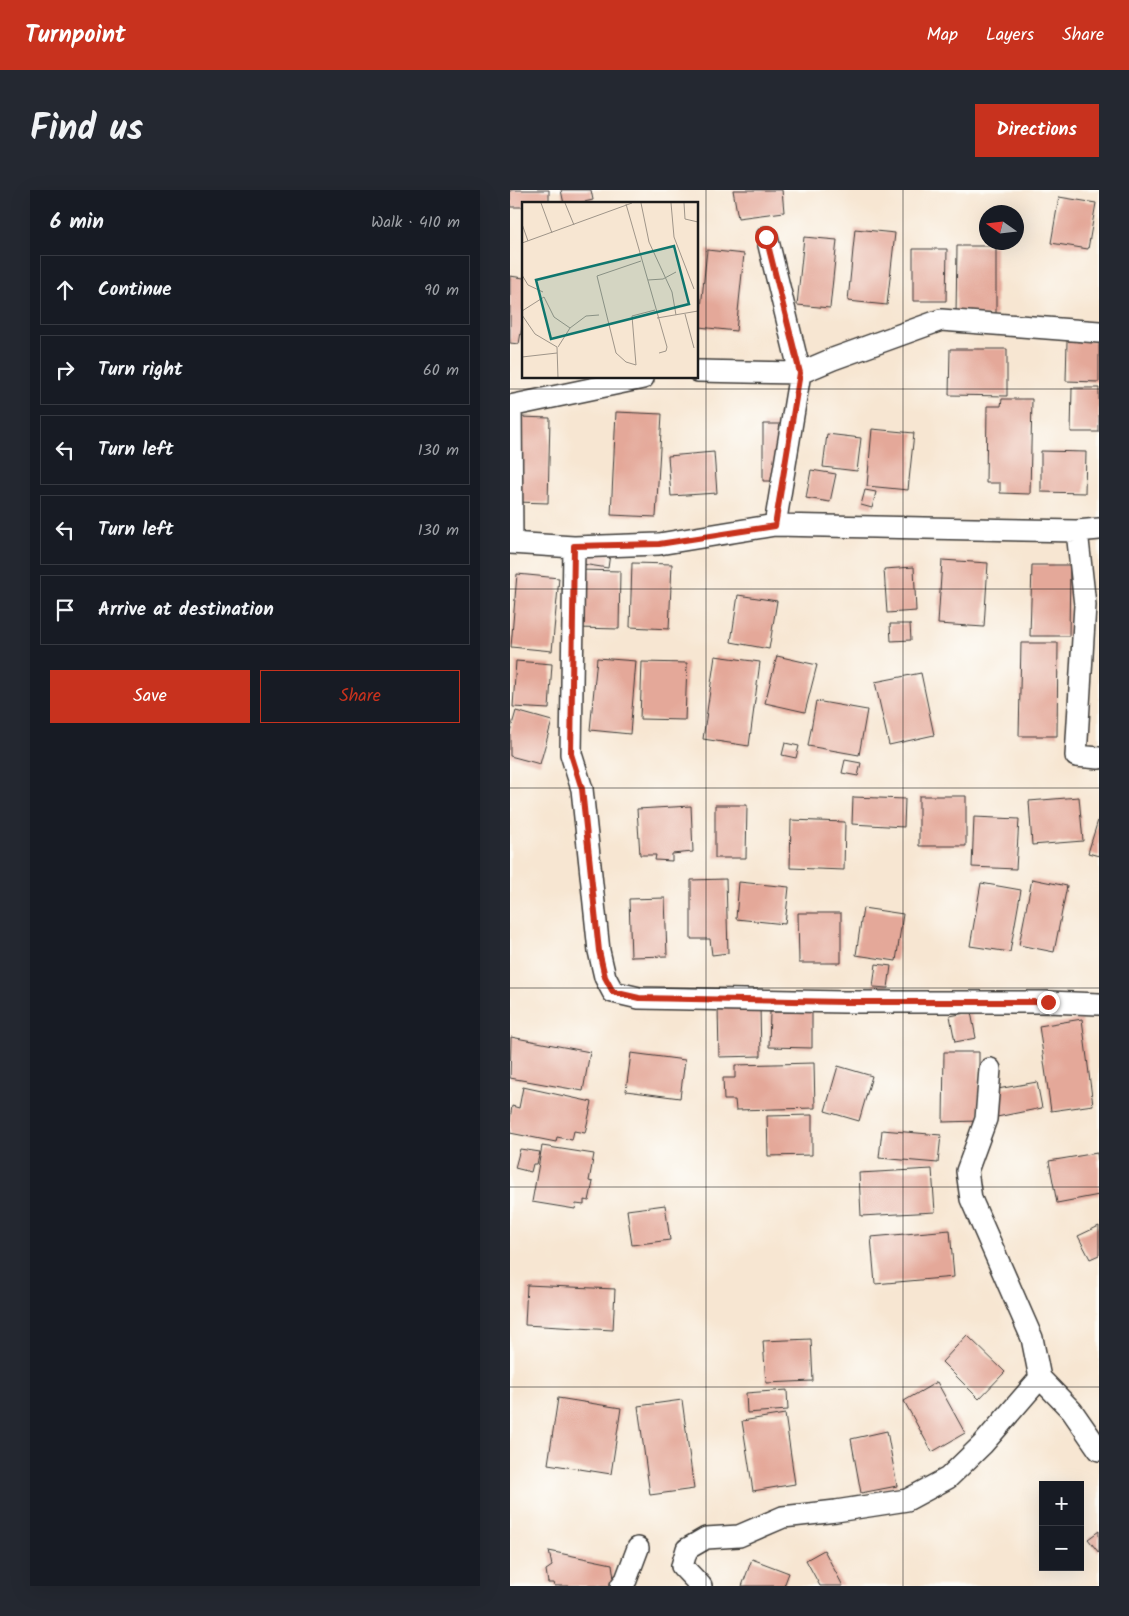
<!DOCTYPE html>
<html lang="en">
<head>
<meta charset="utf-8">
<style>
	body { margin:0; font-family:Kalam,sans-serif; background:#242831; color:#f1f3f6 }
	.controls { position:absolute; right:15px; bottom:15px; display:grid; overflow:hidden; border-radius:0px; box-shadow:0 5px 20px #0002 }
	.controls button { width:45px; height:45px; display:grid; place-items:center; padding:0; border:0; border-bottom:1px solid #363941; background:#171b24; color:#f1f3f6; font:25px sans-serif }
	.compass { position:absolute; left:469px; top:15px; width:45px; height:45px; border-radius:50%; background:#171b24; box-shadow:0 5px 20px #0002; rotate:284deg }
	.stop { position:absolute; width:15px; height:15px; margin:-11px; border:4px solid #c8321e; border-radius:50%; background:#fff }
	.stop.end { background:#c8321e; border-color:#fff; box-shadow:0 1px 5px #0008 }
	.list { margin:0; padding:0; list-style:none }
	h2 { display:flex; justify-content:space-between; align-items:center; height:65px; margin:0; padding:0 20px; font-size:21px }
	h2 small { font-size:16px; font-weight:400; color:#9ea1a6 }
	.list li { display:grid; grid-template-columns:32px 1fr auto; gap:15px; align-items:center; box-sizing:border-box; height:70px; margin:0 10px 10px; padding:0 10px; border:1px solid #363941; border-radius:0px }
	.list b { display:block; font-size:19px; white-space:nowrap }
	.list em { font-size:16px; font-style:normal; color:#9ea1a6 }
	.actions { display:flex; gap:10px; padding:15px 20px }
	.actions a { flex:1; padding:11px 0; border:1px solid #c8321e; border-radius:0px; text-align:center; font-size:18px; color:#c8321e }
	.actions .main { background:#c8321e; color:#fff }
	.icon { flex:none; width:28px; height:28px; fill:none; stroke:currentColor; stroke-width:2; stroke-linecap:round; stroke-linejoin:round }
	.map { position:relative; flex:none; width:589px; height:1396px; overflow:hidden; border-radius:0px }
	header { display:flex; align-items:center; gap:30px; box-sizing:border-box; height:70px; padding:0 25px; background:#c8321e; color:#fff }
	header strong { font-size:24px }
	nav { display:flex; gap:28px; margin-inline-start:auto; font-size:18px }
	.intro { display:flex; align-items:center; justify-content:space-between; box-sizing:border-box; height:120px; padding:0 30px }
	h1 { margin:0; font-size:35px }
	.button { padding:12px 22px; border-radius:0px; background:#c8321e; color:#fff; font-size:18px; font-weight:700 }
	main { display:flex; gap:30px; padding:0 30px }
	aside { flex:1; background:#171b24; border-radius:0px; box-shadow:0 5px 20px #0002 }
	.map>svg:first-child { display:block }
	.building { fill:#e4a899 }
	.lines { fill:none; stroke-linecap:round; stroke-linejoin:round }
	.street-casing { stroke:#3d3a37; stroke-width:24 }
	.street { stroke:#fff; stroke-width:21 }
	.route { stroke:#c8321e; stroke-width:6 }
	.grid { fill:none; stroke:#1c1c1c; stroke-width:1; stroke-opacity:0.55 }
	.inset-road { fill:none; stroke:#9f9589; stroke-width:1 }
	.view { fill:#0f766e; fill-opacity:0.15; stroke:#0f766e; stroke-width:2.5 }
	.inset-edge { fill:none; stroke:#1c1c1c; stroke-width:2.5 }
</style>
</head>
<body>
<header>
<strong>Turnpoint</strong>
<nav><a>Map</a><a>Layers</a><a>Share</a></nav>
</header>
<div class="intro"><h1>Find us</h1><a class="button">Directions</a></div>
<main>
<aside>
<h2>6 min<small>Walk · 410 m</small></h2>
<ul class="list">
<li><svg class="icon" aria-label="ahead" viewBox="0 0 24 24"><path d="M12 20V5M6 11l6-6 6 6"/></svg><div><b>Continue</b></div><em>90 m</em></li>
<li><svg class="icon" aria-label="right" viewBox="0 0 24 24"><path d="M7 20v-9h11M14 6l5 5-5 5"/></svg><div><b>Turn right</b></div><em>60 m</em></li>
<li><svg class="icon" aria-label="left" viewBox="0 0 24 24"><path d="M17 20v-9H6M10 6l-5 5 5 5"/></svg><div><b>Turn left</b></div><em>130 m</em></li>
<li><svg class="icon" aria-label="left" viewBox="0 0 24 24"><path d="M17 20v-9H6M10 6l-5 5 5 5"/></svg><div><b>Turn left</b></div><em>130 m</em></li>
<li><svg class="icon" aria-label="arrive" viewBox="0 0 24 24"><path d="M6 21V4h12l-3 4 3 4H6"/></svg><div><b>Arrive at destination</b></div></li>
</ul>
<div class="actions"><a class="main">Save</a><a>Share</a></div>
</aside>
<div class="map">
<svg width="589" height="1396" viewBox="0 0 589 1396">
	<rect width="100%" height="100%" fill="#fdfcf7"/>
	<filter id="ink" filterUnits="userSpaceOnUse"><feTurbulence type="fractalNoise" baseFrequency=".02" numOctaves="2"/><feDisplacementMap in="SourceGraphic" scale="10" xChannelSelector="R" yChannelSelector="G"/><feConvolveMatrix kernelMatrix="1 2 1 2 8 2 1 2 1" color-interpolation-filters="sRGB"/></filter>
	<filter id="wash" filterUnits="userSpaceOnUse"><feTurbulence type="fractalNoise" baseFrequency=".0096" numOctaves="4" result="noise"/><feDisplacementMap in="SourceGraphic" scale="20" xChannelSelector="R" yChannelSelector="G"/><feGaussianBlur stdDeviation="1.12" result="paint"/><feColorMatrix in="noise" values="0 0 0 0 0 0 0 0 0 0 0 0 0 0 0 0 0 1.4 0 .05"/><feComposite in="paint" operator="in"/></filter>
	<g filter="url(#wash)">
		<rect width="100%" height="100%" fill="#f7e6d2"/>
		<g id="blocks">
			<path class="building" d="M0,0H39V14H14V17H0Z
				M51,0H81L83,10L65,14H54Z
				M223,0H272L274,22L228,28Z
				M549,7L586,13L578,59L541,53Z
				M345,39L385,43L377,115L338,111Z
				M294,47L327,50L320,118L287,115Z
				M447,56H486V126L446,125Z
				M403,59H437L436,111H403Z
				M197,60L234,64L226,141L189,137Z
				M0,86L14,88V125L9,154L0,153Z
				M557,151H589V192L556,191Z
				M440,159H497V206L439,205Z
				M562,198H589V242H561Z
				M492,209H522L520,304L490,303V293H476L477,216H491Z
				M106,222L152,224L146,327L101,325Z
				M9,227L40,228L38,313L7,312Z
				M253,234H270L271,291H253Z
				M362,239L404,243L398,300L357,296Z
				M317,244L351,248L347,281L313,277Z
				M531,261L576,262L575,303L531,302Z
				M204,262L207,303L161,306L158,266Z
				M301,280L326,284L320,312L296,308Z
				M355,300L366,302L362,318L351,315Z
				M74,360L100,364L98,378L72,374Z
				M432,370L478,373L474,437L428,434Z
				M122,373L162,374L159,439L120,437Z
				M522,375H560L559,446H520Z
				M404,377L406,421L377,423L374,379Z
				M69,380L110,381L109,439L68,438Z
				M7,384L49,388L42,461L1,457Z
				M228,405L267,411L259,459L221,452Z
				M380,434H400L401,450L381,451Z
				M511,453H548L547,546H509Z
				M205,466L250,472L239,556L193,549Z
				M267,466L307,475L295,522L255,513Z
				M87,468L126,471L120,544L80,540Z
				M6,471L42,474L39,519L3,517Z
				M132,472L177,473L175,530L130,529Z
				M411,483L424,545L379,555L365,492Z
				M306,511L357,520L349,565L298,556Z
				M6,521L42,531L30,574L0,566V542Z
				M275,553L289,556L286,568L272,565Z
				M335,570L351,573L348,586L332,583Z
				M409,606H456V656H409Z
				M343,607L395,609L394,637L342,634Z
				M569,607L573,651L522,655L519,611Z
				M205,615H237L236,668H205Z
				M181,616L183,662L162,664V671L145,670L146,665H130L127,619Z
				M464,627L509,629L506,679L462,677Z
				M589,627V666L578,663Z
				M281,630L335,632L334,680L280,678Z
				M216,689L218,763L202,765L200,749H181V690Z
				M522,689L557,696L544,762L509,755Z
				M229,692L279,697L275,734L226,729Z
				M471,693L511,700L500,762L460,756Z
				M155,708L157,766L121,767L119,709Z
				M353,718L393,724L386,771L346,765Z
				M288,723H331V773H289Z
				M366,774L381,776L378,798L363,797Z
				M208,816H250L251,866L209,867Z
				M260,822H302V858L259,857Z
				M461,822L466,848L445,852L440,826Z
				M572,829L583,915L541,921L529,836Z
				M1,847L80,862L73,901L0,888Z
				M434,862H469V931L433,932Z
				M121,863L175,870L170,908L116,901Z
				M304,873L305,918L226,920L225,910H214L213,888H225V875Z
				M328,876L362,886L349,931L315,921Z
				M527,892L532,918L487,927L482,900Z
				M13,897L82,912L75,943L64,941L62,950L47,947L46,952L0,943V929L2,916L9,918Z
				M302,925V965L258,966L257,926Z
				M372,940L431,945L428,973L369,968Z
				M32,956L84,964L79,991L83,992L79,1011L74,1010V1015L66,1014L65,1019L22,1012Z
				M10,959L30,962L27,974H23L21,982L5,978Z
				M587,963L589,976V1005L547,1013L539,971Z
				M422,979L425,1022L351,1026L349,983Z
				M155,1015L160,1050L122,1055L117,1020Z
				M589,1036V1065L580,1069L568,1046Z
				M440,1040L444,1087L365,1094L361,1047Z
				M17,1095L105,1099L103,1140L15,1135Z
				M457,1145L495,1182L469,1209L432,1172Z
				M301,1149L303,1191L256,1193L253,1151Z
				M427,1192L455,1243L422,1262L394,1211Z
				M277,1200L278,1220L237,1223L236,1203Z
				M48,1208L111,1218L101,1284L38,1274Z
				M172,1210L184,1299L140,1305L128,1216Z
				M275,1224L285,1294L243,1301L232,1231Z
				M377,1241L387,1296L351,1303L341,1249Z
				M589,1341V1363L578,1349Z
				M314,1360L333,1396H310L296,1370Z
				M39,1361L102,1374L105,1396H45L44,1393H38L36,1380L42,1376Z
				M242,1369L279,1383L274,1396H232Z"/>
		</g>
	</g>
	<g filter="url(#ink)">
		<use href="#blocks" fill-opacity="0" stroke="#3d3a37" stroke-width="1"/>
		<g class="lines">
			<g class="street-casing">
				<path id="street" d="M257,47L290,183L265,335
					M188,181L290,183L323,169L431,130L589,142
					M0,216L133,188
					M1,216L2,353
					M567,341L575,415L566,566L589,568
					M0,353L64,357L149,354L265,335L567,341L589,339
					M64,357L61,564L72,599L89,761L95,787L103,802L129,808L334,812H538L589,814
					M480,879L476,929L457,981L461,1009L522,1148L530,1188L562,1221L589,1260
					M111,1396L116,1390L128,1358
					M191,1396L172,1376L177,1359L196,1348L229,1346L273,1327L326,1321L397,1310L438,1288L473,1254L530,1188"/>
			</g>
			<use href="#street" class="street"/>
		</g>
	</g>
	<g class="lines" filter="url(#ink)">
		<path class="route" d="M256,47L290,183L265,336L149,354L64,356L61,564L72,599L89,761L95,787L103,802L129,808L334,812H538"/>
	</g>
	<path class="grid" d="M196,0V1396M393,0V1396M0,199H589M0,399H589M0,598H589M0,798H589M0,997H589M0,1197H589"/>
	<g transform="translate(12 12)">
		<rect width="176" height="176" fill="#f7e6d2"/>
		<path class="inset-road" d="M19,1L30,31M43,1L52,23M119,1L127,40L150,90L154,113M149,1L152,35L172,87M162,1L163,17L176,20M104,2L145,145L144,149L137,151M0,22L6,39M0,41L110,1M119,59L75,74L94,151L104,160L114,163L110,114L133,108M0,73L6,83L21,90M126,78L141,77L154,70M0,109L22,95L32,115L48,126M163,112L172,146M0,113L13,132L35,145L36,176M135,116L176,109M36,145L48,126L64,114L77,113M0,155L35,151"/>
		<path class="view" d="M152,44L167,102L29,137L14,78Z"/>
		<rect width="176" height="176" class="inset-edge"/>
	</g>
</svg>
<div class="controls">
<button>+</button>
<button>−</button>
</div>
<svg class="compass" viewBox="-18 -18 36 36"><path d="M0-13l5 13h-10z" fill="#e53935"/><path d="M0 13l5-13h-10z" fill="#9ea1a6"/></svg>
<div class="stop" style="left:256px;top:47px"></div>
<div class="stop end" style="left:538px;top:812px"></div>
</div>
</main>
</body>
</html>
